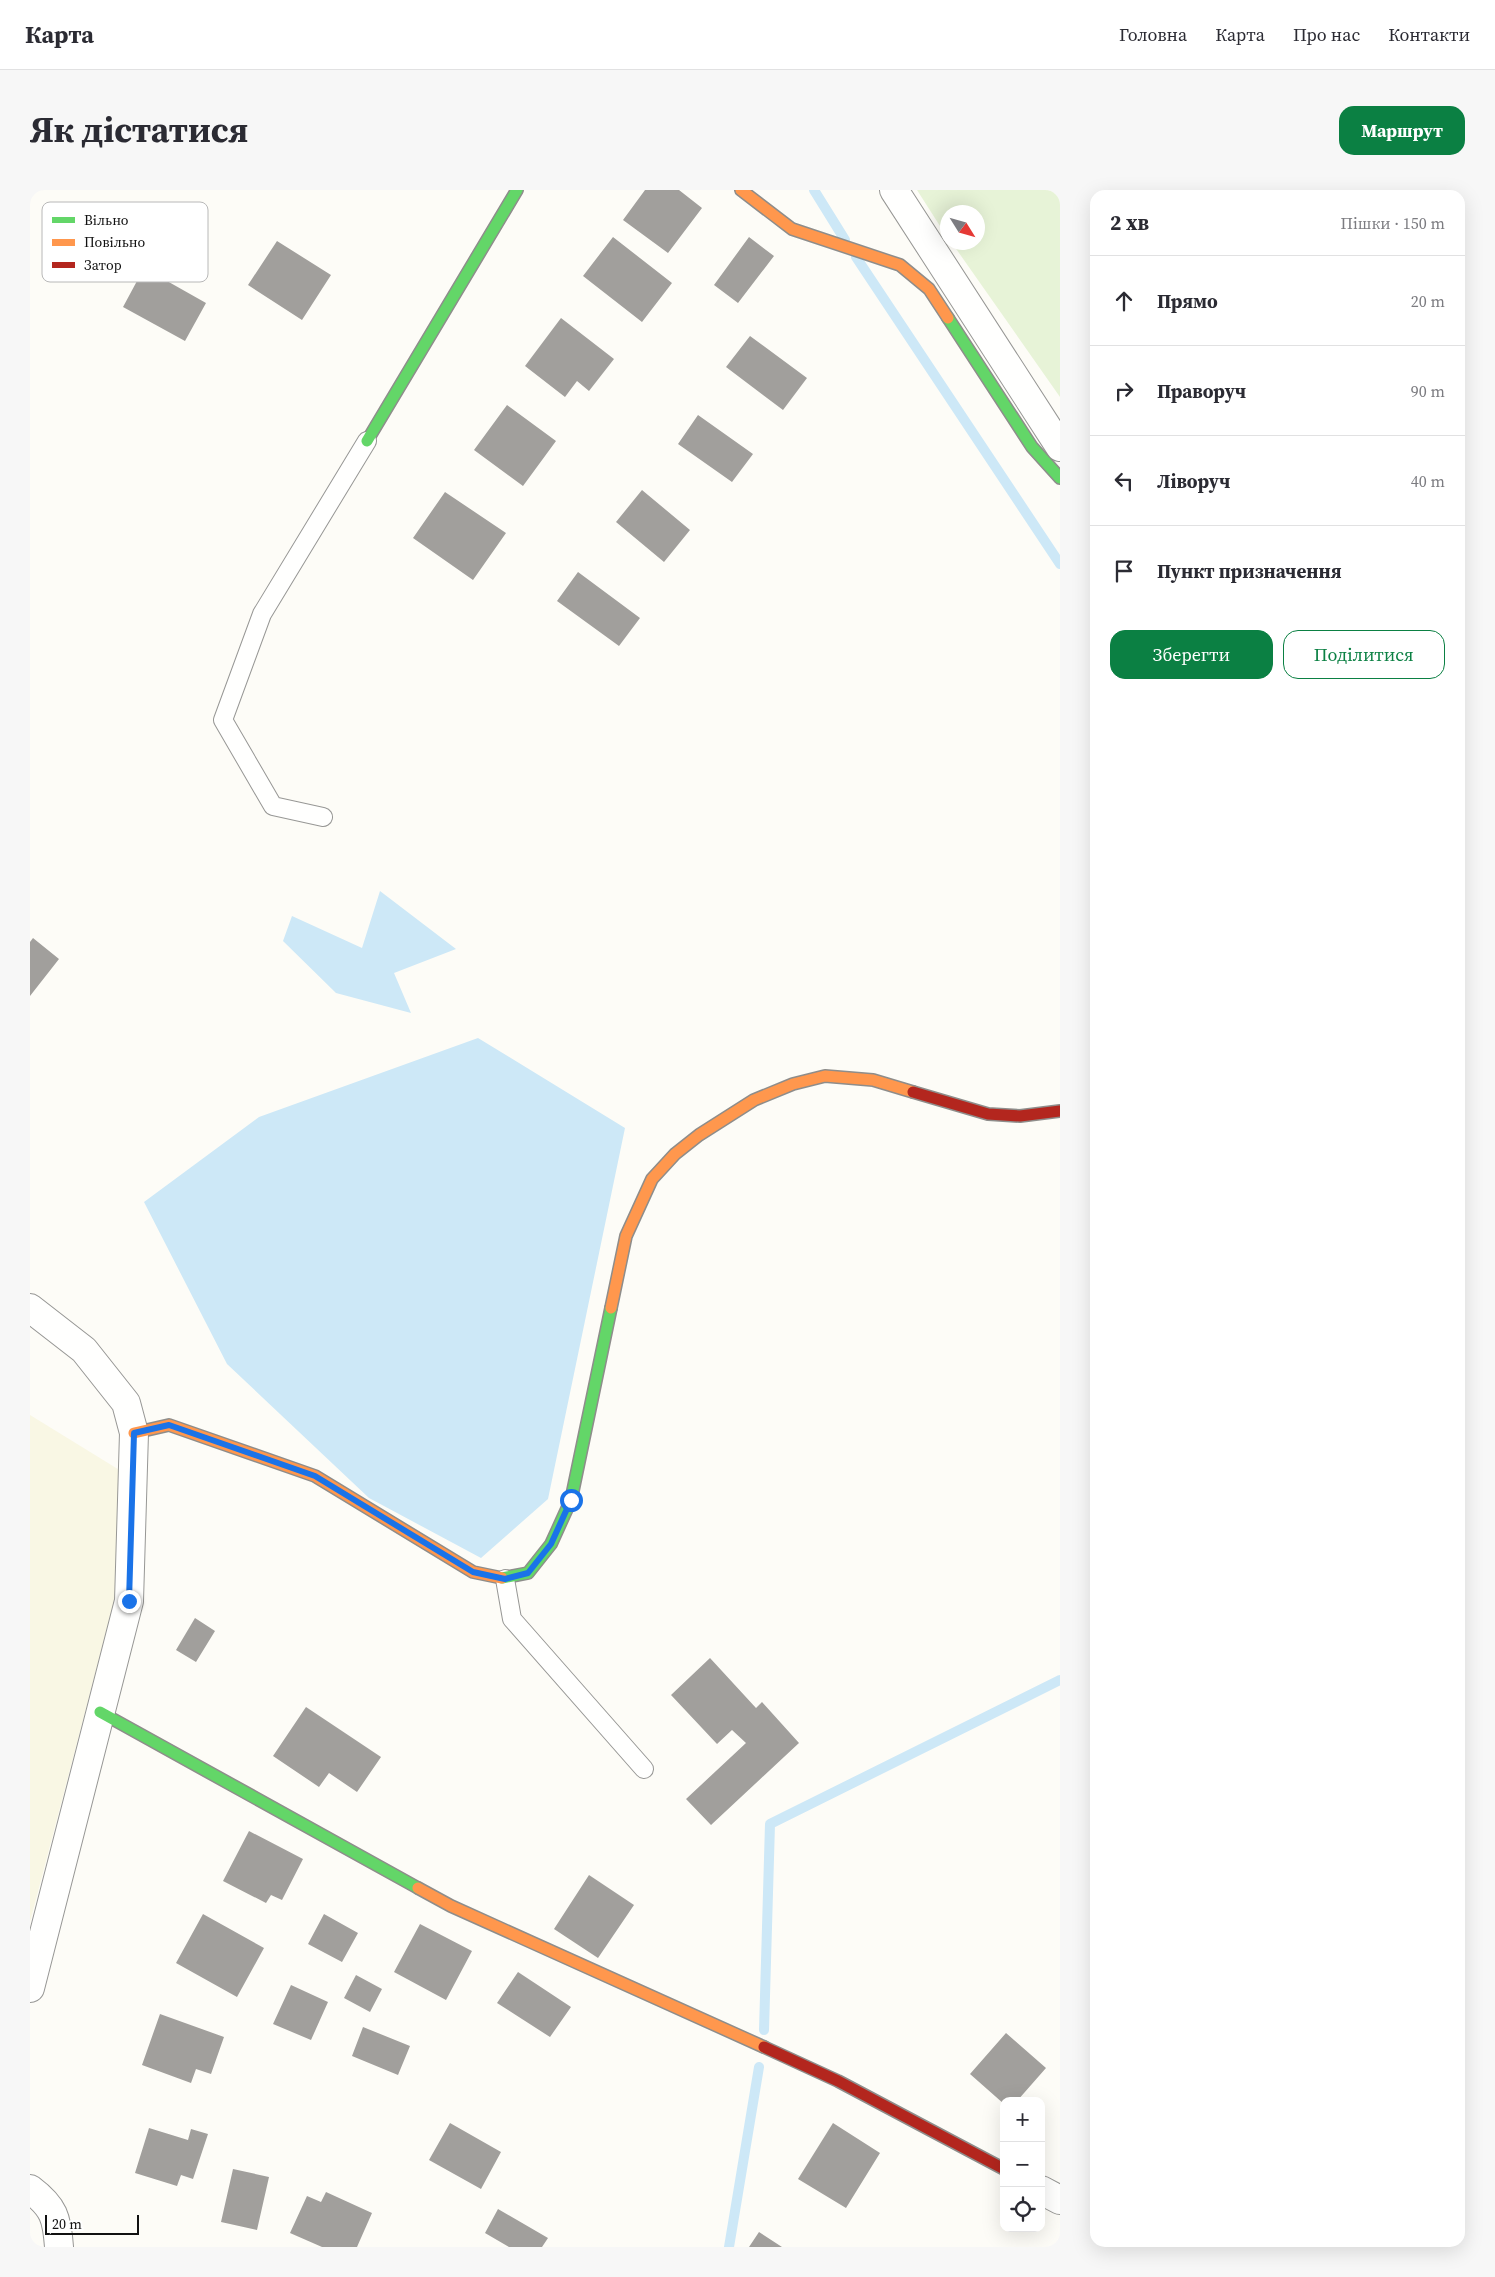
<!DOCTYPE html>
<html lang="uk">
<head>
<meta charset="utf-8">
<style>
	body { margin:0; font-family:"Source Serif 4",serif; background:#f7f7f7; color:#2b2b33 }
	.controls { position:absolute; right:15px; bottom:15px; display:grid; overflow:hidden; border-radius:10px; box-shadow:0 5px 20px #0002 }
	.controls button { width:45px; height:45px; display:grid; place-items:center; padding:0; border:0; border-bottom:1px solid #e1e1e2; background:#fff; color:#2b2b33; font:25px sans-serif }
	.compass { position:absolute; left:910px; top:15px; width:45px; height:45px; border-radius:50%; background:#fff; box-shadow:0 5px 20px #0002; rotate:127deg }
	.scale { position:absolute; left:15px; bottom:12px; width:94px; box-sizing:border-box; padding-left:5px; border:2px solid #111; border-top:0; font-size:14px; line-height:18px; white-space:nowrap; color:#111; -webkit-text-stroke:4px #fff; paint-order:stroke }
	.stop { position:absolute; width:15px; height:15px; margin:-11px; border:4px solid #1a73e8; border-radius:50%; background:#fff }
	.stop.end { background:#1a73e8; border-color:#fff; box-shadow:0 1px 5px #0008 }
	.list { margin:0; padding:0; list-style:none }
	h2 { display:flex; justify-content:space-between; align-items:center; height:65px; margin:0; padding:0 20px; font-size:21px }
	h2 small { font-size:16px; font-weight:400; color:#7c7c81 }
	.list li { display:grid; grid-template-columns:32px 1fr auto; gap:15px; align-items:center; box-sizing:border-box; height:90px; padding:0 20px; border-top:1px solid #e1e1e2 }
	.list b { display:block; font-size:19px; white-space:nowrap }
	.list em { font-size:16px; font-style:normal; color:#7c7c81 }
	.actions { display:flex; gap:10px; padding:15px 20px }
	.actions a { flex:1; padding:11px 0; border:1px solid #0b8043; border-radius:15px; text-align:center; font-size:18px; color:#0b8043 }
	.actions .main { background:#0b8043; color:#fff }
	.icon { flex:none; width:28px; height:28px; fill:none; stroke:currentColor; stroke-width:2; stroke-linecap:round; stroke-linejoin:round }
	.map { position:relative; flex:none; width:1030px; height:2057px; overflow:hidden; border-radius:15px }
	header { display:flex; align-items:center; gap:30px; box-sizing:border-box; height:70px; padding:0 25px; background:#fff; border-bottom:1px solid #e1e1e2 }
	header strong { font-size:24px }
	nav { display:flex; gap:28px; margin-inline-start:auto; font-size:18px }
	.intro { display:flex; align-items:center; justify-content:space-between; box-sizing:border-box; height:120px; padding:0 30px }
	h1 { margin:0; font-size:35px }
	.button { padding:12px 22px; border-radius:15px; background:#0b8043; color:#fff; font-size:18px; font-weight:700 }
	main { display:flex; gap:30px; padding:0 30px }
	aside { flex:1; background:#fff; border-radius:15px; box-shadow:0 5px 20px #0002 }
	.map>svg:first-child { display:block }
	.farmland { fill:#f9f7e4 }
	.green { fill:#e7f3d7 }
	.water { fill:#cde8f7 }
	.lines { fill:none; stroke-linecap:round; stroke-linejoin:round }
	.stream { stroke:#cde8f7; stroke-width:10 }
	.building { fill:#a19f9c }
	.lane-casing { stroke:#979795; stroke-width:20 }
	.street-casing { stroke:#979795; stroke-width:30 }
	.fast-casing { stroke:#8e8d8b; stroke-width:14 }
	.slow-casing { stroke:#8e8d8b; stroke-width:14 }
	.jam-casing { stroke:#8e8d8b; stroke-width:14 }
	.lane { stroke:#fffffe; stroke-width:18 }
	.street { stroke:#fffffe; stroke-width:28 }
	.fast { stroke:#63d668; stroke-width:11 }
	.slow { stroke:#ff974d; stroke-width:11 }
	.jam { stroke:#b3261e; stroke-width:11 }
	.route { stroke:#1a73e8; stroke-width:6 }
	.key { fill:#fff; stroke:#b8b8b8; stroke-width:1 }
	.key-label { font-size:14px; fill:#111 }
</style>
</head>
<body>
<header>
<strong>Карта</strong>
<nav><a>Головна</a><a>Карта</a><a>Про нас</a><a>Контакти</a></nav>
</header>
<div class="intro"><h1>Як дістатися</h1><a class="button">Маршрут</a></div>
<main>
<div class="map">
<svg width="1030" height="2057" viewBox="0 0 1030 2057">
	<rect width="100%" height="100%" fill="#fdfcf7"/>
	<path class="farmland" d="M0,1225L91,1281L86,1404L0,1732Z"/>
	<path class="green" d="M887,0H1030V207L922,53L948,52V22H918L917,47Z"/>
	<path class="water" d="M350,701L426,759L364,783L381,823L306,803L253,751L262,726L332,758Z
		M448,848L595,938L518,1309L451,1368L339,1308L197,1174L114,1012L229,927Z"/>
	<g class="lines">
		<path class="stream" d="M784,0L815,50
			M826,67L1030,374
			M734,1840L740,1634L1030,1490
			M699,2057L729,1877"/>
	</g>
	<path class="building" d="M615,0H649L672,18L638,63L593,30Z
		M583,47L642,93L612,132L553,86Z
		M719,47L744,66L708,113L684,95Z
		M247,51L301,85L272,130L218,95Z
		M114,78L176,113L155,151L93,117Z
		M531,128L584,169L559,201L547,191L535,207L495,176Z
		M720,146L777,188L753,220L696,177Z
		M477,215L526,251L493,296L444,260Z
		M668,225L723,264L702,292L648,254Z
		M612,300L660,340L634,372L586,332Z
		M415,302L476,343L443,390L383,348Z
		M548,382L610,428L589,456L527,411Z
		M3,748L29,769L0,806V752Z
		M165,1428L185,1441L166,1472L146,1460Z
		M680,1468L726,1518L732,1512L769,1553L681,1635L656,1609L716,1553L702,1540L687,1554L641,1505Z
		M276,1517L351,1567L327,1602L299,1583L289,1597L243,1566Z
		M219,1641L273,1669L252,1710L241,1705L236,1713L193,1691Z
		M559,1685L604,1715L568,1768L524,1739Z
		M173,1724L234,1758L207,1807L146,1773Z
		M294,1724L328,1743L312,1772L278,1754Z
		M390,1734L442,1761L416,1810L364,1782Z
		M488,1782L541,1817L520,1847L467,1813Z
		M326,1785L352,1799L340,1822L314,1808Z
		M261,1795L298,1812L281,1850L243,1834Z
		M130,1824L194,1847L181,1884L166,1879L161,1893L112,1875Z
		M333,1837L380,1856L368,1885L322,1866Z
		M976,1843L1016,1878L987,1911H974V1914L940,1884Z
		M420,1933L471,1962L451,1999L399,1970Z
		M803,1933L850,1963L816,2018L768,1989Z
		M119,1938L158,1950L161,1939L178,1944L163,1989L151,1985L147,1996L105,1983Z
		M203,1979L239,1987L227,2040L191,2032Z
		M296,2002L342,2023L327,2057H292L260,2043L277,2006L291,2012Z
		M468,2019L518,2048L512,2057H479L455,2043Z
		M729,2042L752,2057H719Z"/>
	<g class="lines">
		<g class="lane-casing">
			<path id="lane" d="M293,627L243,616L193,530L232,424L337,251
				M475,1389L482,1429L614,1579"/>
		</g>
		<g class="street-casing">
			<path id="street" d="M864,0L1030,257
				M0,1118L54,1160L96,1213L104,1243L99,1411L0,1798
				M0,1999C24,2017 27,2028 29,2057
				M1011,2000L1030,2010"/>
		</g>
		<g class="fast-casing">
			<path id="fast" d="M918,128L1002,257L1030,288
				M337,251L487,0
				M472,1388L498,1383L521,1354L541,1310L581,1118
				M70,1522L388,1698"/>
		</g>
		<g class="slow-casing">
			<path id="slow" d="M711,0L762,39L870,75L899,99L918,128
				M581,1118L596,1046L622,989L645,964L669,945L724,910L763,894L795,886L843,890L883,902
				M104,1243L139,1235L285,1286L443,1382L472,1388
				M388,1698L421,1716L734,1857"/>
		</g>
		<g class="jam-casing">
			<path id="jam" d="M883,902L958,924L990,926L1030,921
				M734,1857L808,1891L974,1979"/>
		</g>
		<use href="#lane" class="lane"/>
		<use href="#street" class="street"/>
		<use href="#fast" class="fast"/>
		<use href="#slow" class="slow"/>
		<use href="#jam" class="jam"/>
	</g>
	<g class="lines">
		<path class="route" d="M99,1411L104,1243L139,1235L285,1286L443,1382L475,1389L498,1383L521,1354L541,1310"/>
	</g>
	<rect x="12" y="12" width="166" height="80" rx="8" class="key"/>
	<rect x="22" y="27" width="23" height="6" fill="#63d668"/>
	<rect x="22" y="49" width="23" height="7" fill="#ff974d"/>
	<rect x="22" y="72" width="23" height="6" fill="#b3261e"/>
	<g class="key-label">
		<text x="54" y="35">Вільно</text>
		<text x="54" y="57">Повільно</text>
		<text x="54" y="80">Затор</text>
	</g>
</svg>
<div class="controls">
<button>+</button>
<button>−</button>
<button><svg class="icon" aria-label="locate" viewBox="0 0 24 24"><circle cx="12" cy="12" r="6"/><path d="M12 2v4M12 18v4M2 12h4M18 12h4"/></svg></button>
</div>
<svg class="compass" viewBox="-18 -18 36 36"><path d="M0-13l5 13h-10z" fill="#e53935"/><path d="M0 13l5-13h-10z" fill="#7c7c81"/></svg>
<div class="scale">20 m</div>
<div class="stop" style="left:541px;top:1310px"></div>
<div class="stop end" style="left:99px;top:1411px"></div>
</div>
<aside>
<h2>2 хв<small>Пішки · 150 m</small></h2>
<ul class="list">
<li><svg class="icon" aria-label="ahead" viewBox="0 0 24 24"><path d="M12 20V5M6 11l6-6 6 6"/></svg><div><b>Прямо</b></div><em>20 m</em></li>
<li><svg class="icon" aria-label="right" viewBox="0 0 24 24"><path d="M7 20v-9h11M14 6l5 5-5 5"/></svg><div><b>Праворуч</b></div><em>90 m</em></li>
<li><svg class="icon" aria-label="left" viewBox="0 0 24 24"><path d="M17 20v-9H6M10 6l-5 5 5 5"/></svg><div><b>Ліворуч</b></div><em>40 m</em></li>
<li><svg class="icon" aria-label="arrive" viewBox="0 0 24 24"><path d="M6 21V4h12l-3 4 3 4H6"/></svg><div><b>Пункт призначення</b></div></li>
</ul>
<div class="actions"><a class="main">Зберегти</a><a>Поділитися</a></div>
</aside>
</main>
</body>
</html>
